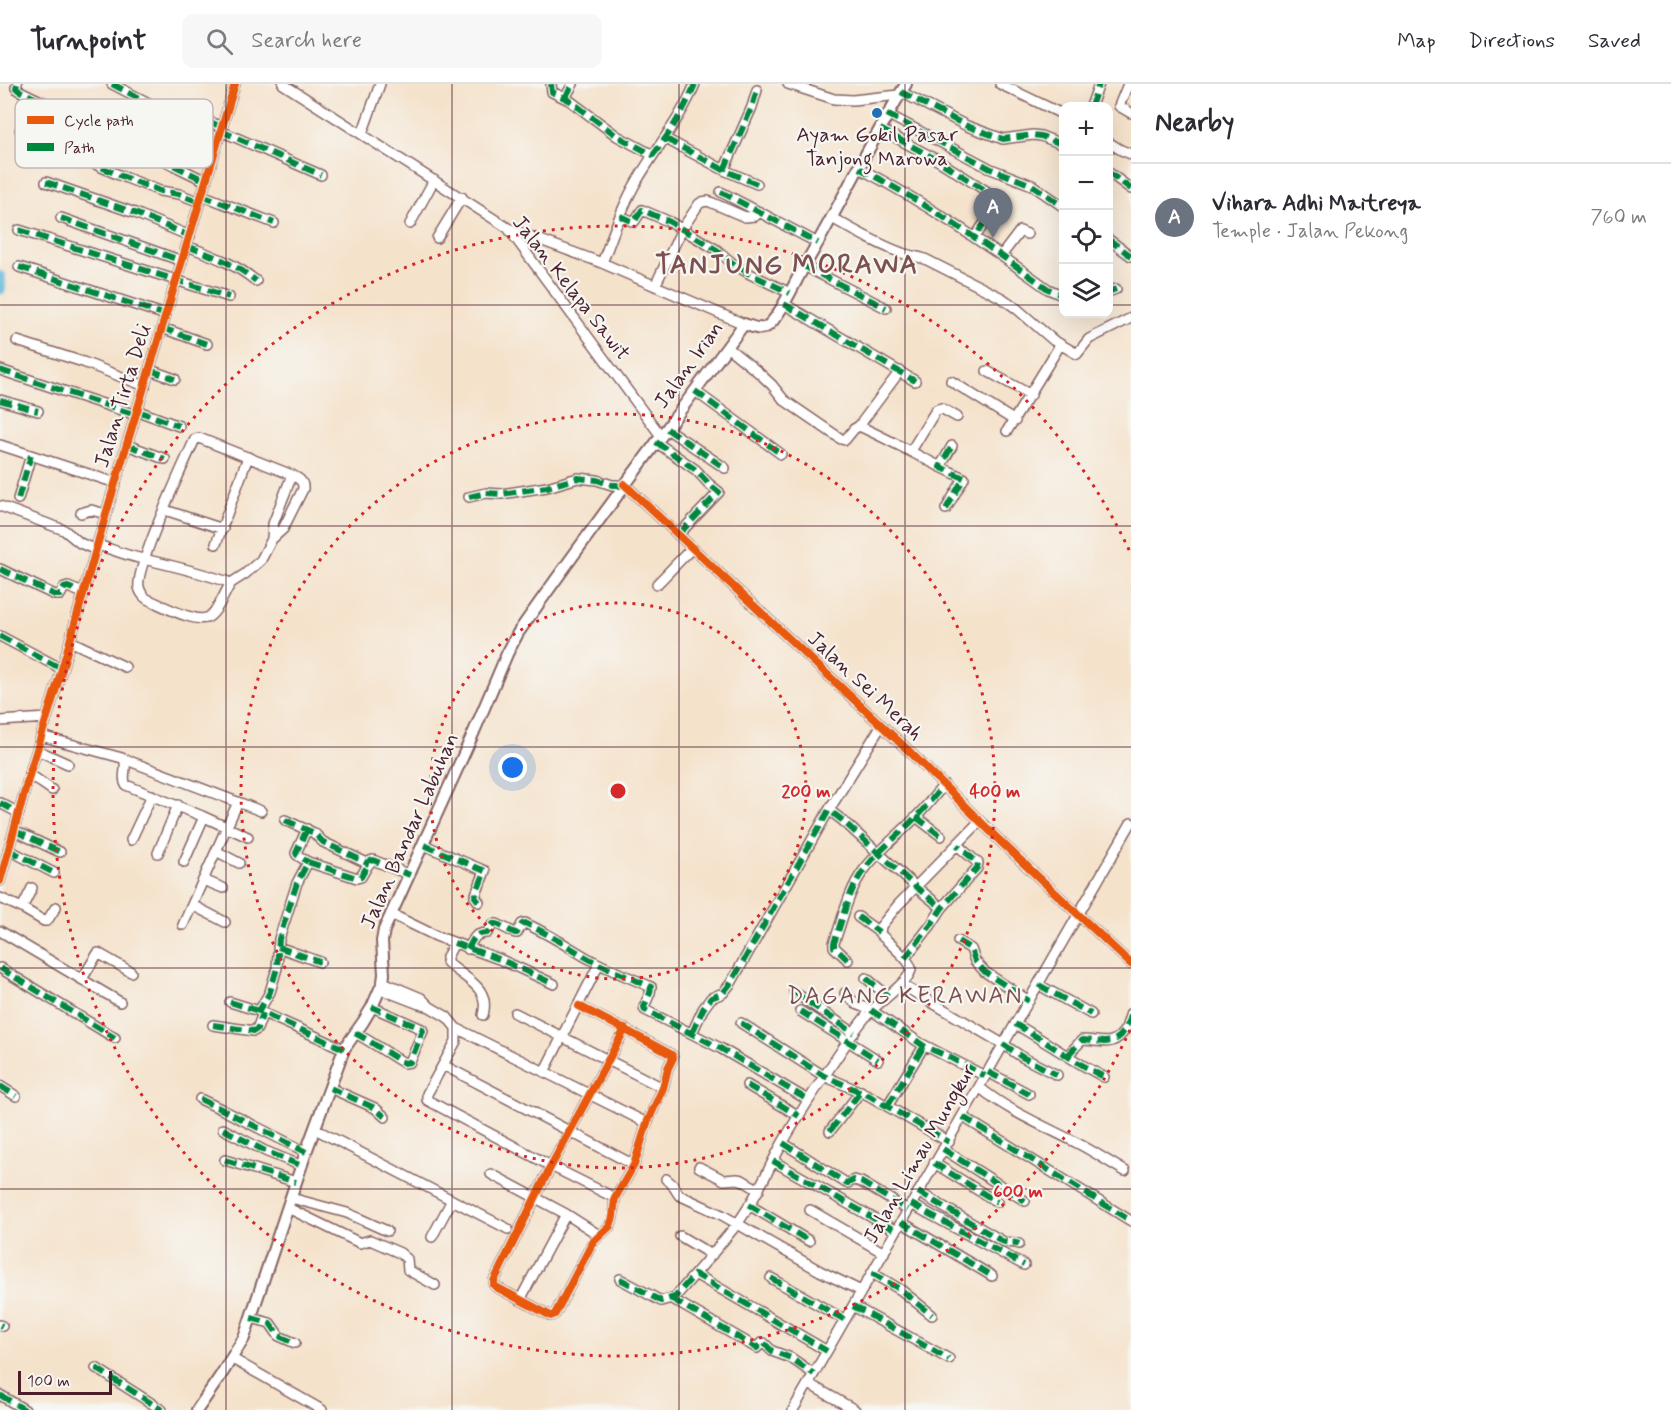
<!DOCTYPE html>
<html lang="en">
<head>
<meta charset="utf-8">
<style>
	body { margin:0; font-family:Mynerve,sans-serif; background:#f7f7f7; color:#2b2b33 }
	.controls { position:absolute; right:18px; top:18px; display:grid; overflow:hidden; border-radius:12px; box-shadow:0 6px 24px #0002 }
	.controls button { width:54px; height:54px; display:grid; place-items:center; padding:0; border:0; border-bottom:2px solid #e1e1e2; background:#fff; color:#2b2b33; font:30px sans-serif }
	.scale { position:absolute; left:18px; bottom:15px; width:94px; box-sizing:border-box; padding-left:6px; border:3px solid #4a1f2b; border-top:0; font-size:16px; line-height:21px; white-space:nowrap; color:#4a1f2b; -webkit-text-stroke:4px #f6f6f2; paint-order:stroke }
	.you { position:absolute; left:513px; top:684px; width:21px; height:21px; margin:-15px; border:4px solid #fff; border-radius:50%; background:#1a73e8; box-shadow:0 0 0 9px #1a73e833 }
	.badge { display:grid; place-items:center; width:39px; height:39px; border-radius:50%; background:#0f766e; color:#fff; font-size:20px; font-weight:700 }
	.pin { position:absolute; translate:-50% -50px; filter:drop-shadow(0 2px 3px #0008) }
	.pin::after { content:''; position:absolute; top:32px; width:21px; height:18px; background:inherit; clip-path:polygon(0 0,100% 0,50% 100%) }
	.list { margin:0; padding:0; list-style:none }
	h2 { display:flex; justify-content:space-between; align-items:center; height:78px; margin:0; padding:0 24px; font-size:26px }
	h2 small { font-size:20px; font-weight:400; color:#7c7c81 }
	.list li { display:grid; grid-template-columns:39px 1fr auto; gap:18px; align-items:center; box-sizing:border-box; height:108px; padding:0 24px; border-top:2px solid #e1e1e2 }
	.list b { display:block; font-size:22px; white-space:nowrap }
	.list p { margin:0; font-size:20px; white-space:nowrap; color:#7c7c81 }
	.list em { font-size:20px; font-style:normal; color:#7c7c81 }
	.icon { flex:none; width:33px; height:33px; fill:none; stroke:currentColor; stroke-width:2; stroke-linecap:round; stroke-linejoin:round }
	.map { position:relative; flex:none; width:1131px; height:1326px; overflow:hidden }
	header { display:flex; align-items:center; gap:36px; box-sizing:border-box; height:84px; padding:0 30px; background:#fff; border-bottom:2px solid #e1e1e2 }
	header strong { font-size:28px }
	nav { display:flex; gap:33px; margin-inline-start:auto; font-size:21px }
	.search { width:420px; height:54px; background:#f7f7f7; display:flex; align-items:center; gap:15px; box-sizing:border-box; padding:0 21px; border-radius:12px; color:#7c7c81; font-size:22px }
	main { display:flex }
	aside { flex:1; background:#fff }
	.map>svg:first-child { display:block }
	.lines { fill:none; stroke-linecap:round; stroke-linejoin:round }
	.river { stroke:#5db8db; stroke-width:12 }
	.minor-casing { stroke:#866363; stroke-width:12 }
	.major-casing { stroke:#866363; stroke-width:14 }
	.minor { stroke:#fff; stroke-width:9 }
	.major { stroke:#fff; stroke-width:10 }
	.quiet { stroke:#00873e; stroke-width:6; stroke-dasharray:12 6; stroke-linecap:butt }
	.cycleway-casing { stroke:#f6f6f2; stroke-width:11 }
	.cycleway { stroke:#e8590c; stroke-width:8 }
	.grid { fill:none; stroke:#4a1f2b; stroke-width:1.5; stroke-opacity:0.55 }
	.ring { fill:none; stroke:#d62828; stroke-width:3; stroke-dasharray:3 6 }
	.poi-dot { fill:#1f6fb2; stroke:#f6f6f2; stroke-width:2 }
	.labels { text-anchor:middle; dominant-baseline:central; stroke-width:4.5; stroke-linejoin:round; paint-order:stroke }
	.poi-label { font-size:21px; fill:#4a1f2b; stroke:#f6f6f2 }
	.street-label { font-size:21px; fill:#4a1f2b; stroke:#f6f6f2 }
	.quarter-label { font-size:24px; letter-spacing:1.5px; fill:#7e5150; stroke:#f6f6f2 }
	.district-label { font-size:27px; font-weight:bold; letter-spacing:1.5px; fill:#7e5150; stroke:#f6f6f2 }
	.key { fill:#f6f6f2; stroke:#c2b6b6; stroke-width:1.5 }
	.key-label { font-size:16px; fill:#4a1f2b }
	.centre { fill:#d62828; stroke:#f6f6f2; stroke-width:3 }
	.ring-label { font-size:18px; text-anchor:middle; font-weight:bold; fill:#d62828; stroke:#f6f6f2; stroke-width:4.5; stroke-linejoin:round; paint-order:stroke }
</style>
</head>
<body>
<header>
<strong>Turnpoint</strong>
<div class="search"><svg class="icon" aria-label="search" viewBox="0 0 24 24"><circle cx="10" cy="10" r="6"/><path d="M15 15l6 6"/></svg>Search here</div>
<nav><a>Map</a><a>Directions</a><a>Saved</a></nav>
</header>
<main>
<div class="map">
<svg width="1131" height="1326" viewBox="0 0 1131 1326">
	<rect width="100%" height="100%" fill="#f6f6f2"/>
	<filter id="ink" filterUnits="userSpaceOnUse"><feTurbulence type="fractalNoise" baseFrequency=".0167" numOctaves="2"/><feDisplacementMap in="SourceGraphic" scale="12" xChannelSelector="R" yChannelSelector="G"/><feConvolveMatrix kernelMatrix="1 2 1 2 8 2 1 2 1" color-interpolation-filters="sRGB"/></filter>
	<filter id="wash" filterUnits="userSpaceOnUse"><feTurbulence type="fractalNoise" baseFrequency=".008" numOctaves="4" result="noise"/><feDisplacementMap in="SourceGraphic" scale="24" xChannelSelector="R" yChannelSelector="G"/><feGaussianBlur stdDeviation="1.35" result="paint"/><feColorMatrix in="noise" values="0 0 0 0 0 0 0 0 0 0 0 0 0 0 0 0 0 1.4 0 .05"/><feComposite in="paint" operator="in"/></filter>
	<g filter="url(#wash)">
		<rect width="100%" height="100%" fill="#f5e2cb"/>
		<g class="lines">
			<path class="river" d="M0,193V205"/>
		</g>
	</g>
	<g filter="url(#ink)">
		<g class="lines">
			<g class="minor-casing">
				<path id="minor" d="M17,0L16,4L18,6L206,97
					M112,0L218,55
					M283,0L508,144L661,352
					M551,0L552,8L569,16L617,52L653,71
					M788,0L834,15L853,16L899,11
					M1000,0L1064,31
					M1128,0L1119,22L1131,29
					M901,8L967,42L1003,55L1033,51L1041,52L1064,61
					M565,14L573,0
					M1091,22L1099,0
					M887,30L991,85L1032,101L1064,123
					M199,44L202,37L205,36L222,43
					M880,45L939,77L988,108L997,118V121L975,153
					M20,46L119,91L160,107L179,110L200,118
					M221,47L321,91
					M362,50L380,0
					M35,53L52,22
					M666,55L724,86L757,100
					M1108,58L1121,66L1131,70
					M859,84C926,119 987,161 1048,205L1064,212
					M724,86L752,23L757,6
					M1108,88L1131,105
					M46,98L135,129L190,152
					M721,108L818,159
					M202,111L274,139
					M620,132L634,138L642,126L670,138L717,166L731,178L748,189L790,209
					M61,134L182,177
					M832,134C855,147 877,160 902,169C909,172 917,172 925,175L1002,214L1016,224L1053,256L1077,270L1089,255L1131,234
					M410,140L434,96
					M508,144L602,179L744,240
					M19,146L229,213
					M437,154L462,113
					M1108,155L1131,172
					M187,162C213,172 234,179 256,197
					M1001,172L1020,147L1027,150
					M602,179C613,151 622,122 637,97C656,64 681,35 695,0
					M804,182L886,224
					M19,183L166,231
					M655,202L682,145L699,120L702,118L708,117L745,133L755,132L760,128
					M1108,208L1116,205
					M784,220L915,297
					M162,244L207,260
					M17,257L83,278L145,302
					M727,263L758,288L772,301L784,316L841,355L845,356L854,345L859,342
					M0,286L136,331
					M150,286L175,295
					M900,287L859,342C895,358 928,378 964,394L946,425
					M987,287L1031,311
					M951,297L1015,337
					M695,307L781,370
					M0,316L38,327
					M138,327L179,342
					M667,345L725,384
					M1007,347L1060,261
					M656,358L696,386L709,400L719,408L678,451
					M0,361L116,399
					M127,361L165,375
					M911,367L936,326L941,324L957,333
					M940,383L952,362
					M624,400L911,669L999,756L1131,880
					M469,413L486,409L501,410L547,403L578,394L597,396L612,401H617L623,403
					M18,415L31,371
					M0,422L64,446L80,459L96,466
					M165,426L223,445
					M81,429L91,426L106,430
					M272,455L283,445L303,405C304,397 298,394 292,391
					M216,460L248,373
					M98,461C111,465 125,471 139,474C170,481 200,488 231,499L245,490L261,476L272,455L273,440L292,391L199,354L195,355C184,379 135,484 139,503C140,508 143,512 147,515C160,520 198,542 210,532C220,524 224,509 231,499
					M0,485L55,511H60L64,504L68,503L83,509
					M657,500L692,464
					M0,552L62,585
					M70,557L125,583
					M0,637L47,634
					M41,652L122,674L124,675C128,684 121,693 126,701L202,732L203,735L184,778
					M37,666L68,680
					M124,675L261,727
					M29,690L52,706
					M0,719L19,729
					M829,726L842,736L916,803L942,824
					M202,732L248,753
					M916,733L941,752
					M285,736L314,749L323,758L369,780
					M307,745L296,769L297,771L308,778
					M15,747L60,768
					M131,756L152,711
					M424,761L485,787L475,813L479,818
					M9,766L54,789
					M216,767L239,779
					M158,769L178,721
					M203,796L223,804
					M0,797L30,688L62,585L106,430L235,0
					M0,814L22,824L44,837H47L56,823
					M192,821L225,838
					M22,824L32,804
					M391,830L436,852L499,875L554,900
					M858,833L879,848
					M183,841L238,718
					M0,847L120,918
					M958,857L971,865L975,877L985,888L1029,917
					M454,859L447,873V878C464,895 491,902 483,931
					M278,863L320,878
					M468,865C474,854 474,850 487,849L493,840H497L515,849H517L522,840L525,839C544,848 561,858 579,869C601,883 627,892 651,903L650,909L644,923L645,926L720,964L808,1016
					M905,874L931,841L942,824L977,784L978,779L957,761
					M848,876L834,863V859C843,835 848,807 864,786C879,766 899,751 916,733C926,723 934,712 944,701
					M0,884L115,954
					M866,894L888,912
					M82,895L98,869L131,888
					M383,898L421,914L430,923L447,933L456,944V957L427,1010V1016L551,1082L615,1114
					M902,901L1003,960L1022,973L1057,991
					M1039,901L1091,930
					M380,905L419,920L430,923
					M794,908L854,949
					M845,909L856,920L871,926L920,959L985,992
					M230,918L259,927
					M579,922C610,938 641,954 672,971L673,974L668,984L663,1004L647,1039L634,1081L615,1114L613,1133L610,1142L593,1158L555,1230L551,1232L496,1203L494,1201V1197L551,1082L625,945
					M800,927L878,976
					M515,929L663,1004
					M741,939L824,992L868,1011L949,1058
					M1015,940C1045,957 1073,977 1104,993
					M213,941L254,947L257,945L263,929
					M456,944L647,1039
					M355,949C372,958 387,969 404,979L410,978L423,947L422,945L372,923
					M692,949L703,925L711,914L723,909L731,899L829,726L881,642
					M344,965L259,927L270,908L277,884L279,855L297,799L308,778L357,794L361,793L370,777L373,776L410,791
					M1068,971L1082,956C1100,956 1114,965 1126,944C1128,939 1129,934 1131,929
					M443,981L634,1081
					M544,988L596,886
					M988,988L1029,1010
					M747,1001L799,1032
					M0,1002L16,1012
					M979,1003C1008,1027 1044,1042 1077,1059C1093,1067 1109,1078 1125,1087
					M330,1004L375,1024L385,1033
					M200,1015L223,1026L306,1068
					M888,1021L924,962
					M963,1033L1131,1137
					M223,1045L265,1067L302,1082
					M315,1045L508,1145
					M830,1047L861,1007
					M783,1059L846,1099H848L854,1096L861,1098L908,1126
					M943,1065L1025,1117
					M225,1076L296,1098
					M773,1077L896,1147
					M934,1079L997,1118
					M699,1083L724,1096L737,1095L742,1096L759,1106
					M491,1090L566,1130L599,1151
					M666,1095L672,1100L679,1111L722,1131L820,1187L861,1207
					M918,1108L1002,1157C1008,1160 1013,1157 1019,1160
					M291,1114L347,1129L387,1147
					M911,1120L1024,1181
					M749,1121L809,1157
					M288,1124L360,1159L370,1156L400,1169L407,1175L408,1186L435,1201
					M810,1126L884,1169
					M901,1138L992,1192
					M680,1152L712,1171
					M432,1153L452,1116
					M872,1189L901,1206L932,1231
					M695,1190L827,1267
					M771,1194L845,1236
					M620,1195L661,1217L675,1213C696,1189 717,1165 737,1140C756,1115 767,1087 782,1060C804,1021 829,985 854,948C859,941 865,933 871,927C879,918 913,895 911,884C910,876 887,857 880,850L881,842L898,821L980,737
					M672,1215L755,1263L757,1264L761,1259H764L772,1267L791,1274L814,1290
					M520,1216L566,1130
					M853,1222L949,1275
					M251,1234L270,1239L279,1252L295,1259
					M0,1241L2,1242
					M231,1274L322,1326
					M96,1284L162,1326
					M809,1300L855,1326
					M0,1311L25,1326
					M793,1326L1131,739"/>
			</g>
			<g class="major-casing">
				<path id="major" d="M197,1326L221,1291L244,1254L306,1068L344,965L363,938L372,923L383,898L384,890L382,857L384,846L473,650L507,570L518,549C591,444 669,343 744,240C751,242 759,247 766,243C779,236 796,195 805,181C840,121 870,59 906,0"/>
			</g>
			<use href="#minor" class="minor"/>
			<use href="#major" class="major"/>
			<path class="quiet" d="M17,0L16,4L18,6L206,97
				M112,0L218,55
				M551,0L552,8L569,16L617,52L653,71C670,49 685,25 695,0
				M901,8L967,42L1003,55L1033,51L1041,52L1064,61
				M565,14L573,0
				M1091,22L1099,0
				M887,30L991,85L1032,101L1064,123
				M199,44L202,37L205,36L222,43
				M880,45L939,77L988,108L997,118V121L975,153
				M20,46L119,91L160,107L179,110L200,118
				M221,47L321,91
				M666,55L724,86L757,100
				M859,84C926,119 987,161 1048,205L1064,212
				M724,86L752,23L757,6
				M1108,88L1131,105
				M46,98L135,129L190,152
				M721,108L818,159
				M202,111L274,139
				M620,132L634,138L642,126L670,138L717,166L731,178L748,189L790,209
				M61,134L182,177
				M19,146L229,213
				M1108,155L1131,172
				M187,162C213,172 234,179 256,197
				M804,182L886,224
				M19,183L166,231
				M1108,208L1116,205
				M784,220L915,297
				M162,244L207,260
				M0,286L136,331
				M150,286L175,295
				M695,307L781,370
				M0,316L38,327
				M138,327L179,342
				M667,345L725,384
				M656,358L696,386L709,400L719,408L678,451
				M127,361L165,375
				M469,413L486,409L501,410L547,403L578,394L597,396L612,401H617L623,403
				M18,415L31,371
				M946,425L964,394L940,383L952,362
				M0,485L55,511H60L64,504L68,503L83,509
				M0,552L62,585
				M0,719L19,729
				M916,733L941,752
				M285,736L314,749L323,758L369,780
				M307,745L296,769L297,771L308,778
				M15,747L60,768
				M424,761L485,787L475,813L479,818
				M9,766L54,789
				M858,833L879,848
				M958,857L971,865L975,877L985,888L1029,917
				M454,859L499,875L554,900
				M278,863L320,878
				M468,865C474,854 474,850 487,849L493,840H497L515,849H517L522,840L525,839C544,848 561,858 579,869C601,883 627,892 651,903L650,909L644,923L645,926L720,964L808,1016
				M905,874L931,841L942,824L977,784L978,779L957,761
				M848,876L834,863V859C843,835 848,807 864,786C879,766 899,751 916,733C926,723 934,712 944,701
				M0,884L115,954
				M866,894L888,912
				M1039,901L1091,930
				M794,908L854,949
				M230,918L259,927
				M871,926L924,962L947,972L985,992
				M800,927L878,976
				M741,939L824,992L868,1011L949,1058
				M1015,940C1045,957 1073,977 1104,993
				M213,941L254,947L257,945L263,929
				M355,949C372,958 387,969 404,979L410,978L423,947L422,945L372,923
				M692,949L703,925L711,914L723,909L731,899L829,726L842,736L916,803L942,824
				M1003,960L1022,973L1057,991
				M344,965L259,927L270,908L277,884L279,855L297,799L308,778L357,794L361,793L370,777L373,776L410,791
				M1068,971L1082,956C1100,956 1114,965 1126,944C1128,939 1129,934 1131,929
				M988,988L1029,1010
				M747,1001L799,1032
				M0,1002L16,1012
				M330,1004L375,1024L385,1033
				M200,1015L223,1026L306,1068
				M888,1021L924,962
				M963,1033L1131,1137
				M223,1045L265,1067L302,1082
				M830,1047L861,1007
				M783,1059L846,1099H848L854,1096L861,1098L908,1126
				M943,1065L1025,1117
				M225,1076L296,1098
				M773,1077L896,1147
				M934,1079L997,1118
				M918,1108L1002,1157C1008,1160 1013,1157 1019,1160
				M911,1120L1024,1181
				M749,1121L809,1157
				M901,1138L992,1192
				M872,1189L901,1206L932,1231
				M771,1194L845,1236
				M620,1195L661,1217L675,1213L695,1190L827,1267
				M672,1215L755,1263L757,1264L761,1259H764L772,1267L791,1274L814,1290
				M853,1222L949,1275
				M251,1234L270,1239L279,1252L295,1259
				M0,1241L2,1242
				M96,1284L162,1326
				M0,1311L25,1326"/>
			<g class="cycleway-casing">
				<path id="cycleway" d="M624,400L911,669L999,756L1131,880
					M0,797L30,688L62,585L106,430L235,0
					M579,922C610,938 641,954 672,971L673,974L668,984L663,1004L647,1039L634,1081L615,1114L613,1133L610,1142L593,1158L555,1230L551,1232L496,1203L494,1201V1197L551,1082L625,945"/>
			</g>
			<use href="#cycleway" class="cycleway"/>
		</g>
	</g>
	<path class="grid" d="M226,0V1326M452,0V1326M679,0V1326M905,0V1326M0,221H1064M1108,221H1131M0,442H1131M0,663H1131M0,884H1131M0,1105H1131"/>
	<g class="ring">
		<circle cx="618" cy="707" r="188"/>
		<circle cx="618" cy="707" r="377"/>
		<path d="M1130 946A565 565 0 1 1 1130 468"/>
	</g>
	<circle class="poi-dot" cx="877" cy="29" r="6"/>
	<g class="labels">
		<g class="poi-label">
			<text x="877" y="51">Ayam Gokil Pasar<tspan x="877" dy="24">Tanjong Marowa</tspan></text>
		</g>
		<g class="street-label">
			<text transform="translate(571 204) rotate(52)">Jalan Kelapa Sawit</text>
			<text transform="translate(689 281) rotate(-54)">Jalan Irian</text>
			<text transform="translate(123 312) rotate(-73)">Jalan Tirta Deli</text>
			<text transform="translate(865 602) rotate(43)">Jalan Sei Merah</text>
			<text transform="translate(410 747) rotate(-66)">Jalan Bandar Labuhan</text>
			<text transform="translate(920 1070) rotate(-60)">Jalan Limau Mungkur</text>
		</g>
		<g class="quarter-label">
			<text x="905" y="912">DAGANG KERAWAN</text>
		</g>
		<g class="district-label">
			<text x="787" y="181">TANJUNG MORAWA</text>
		</g>
	</g>
	<rect x="15" y="15" width="198" height="69" rx="9" class="key"/>
	<rect x="27" y="32" width="27" height="8" fill="#e8590c"/>
	<rect x="27" y="59" width="27" height="8" fill="#00873e"/>
	<g class="key-label">
		<text x="64" y="42">Cycle path</text>
		<text x="64" y="69">Path</text>
	</g>
	<circle cx="618" cy="707" r="9" class="centre"/>
	<g class="ring-label">
		<text x="806" y="713">200 m</text>
		<text x="995" y="713">400 m</text>
		<text x="1018" y="1113">600 m</text>
	</g>
</svg>
<div class="controls">
<button>+</button>
<button>−</button>
<button><svg class="icon" aria-label="locate" viewBox="0 0 24 24"><circle cx="12" cy="12" r="6"/><path d="M12 2v4M12 18v4M2 12h4M18 12h4"/></svg></button>
<button><svg class="icon" aria-label="layers" viewBox="0 0 24 24"><path d="M12 4l9 5-9 5-9-5zM3 14l9 5 9-5"/></svg></button>
</div>
<div class="scale">100 m</div>
<div class="you"></div>
<div class="pin badge" style="left:993px;top:154px;background:#6b7280">A</div>
</div>
<aside>
<h2>Nearby<small></small></h2>
<ul class="list">
<li><span class="badge" style="background:#6b7280">A</span><div><b>Vihara Adhi Maitreya</b><p>Temple · Jalan Pekong</p></div><em>760 m</em></li>
</ul>
</aside>
</main>
</body>
</html>
